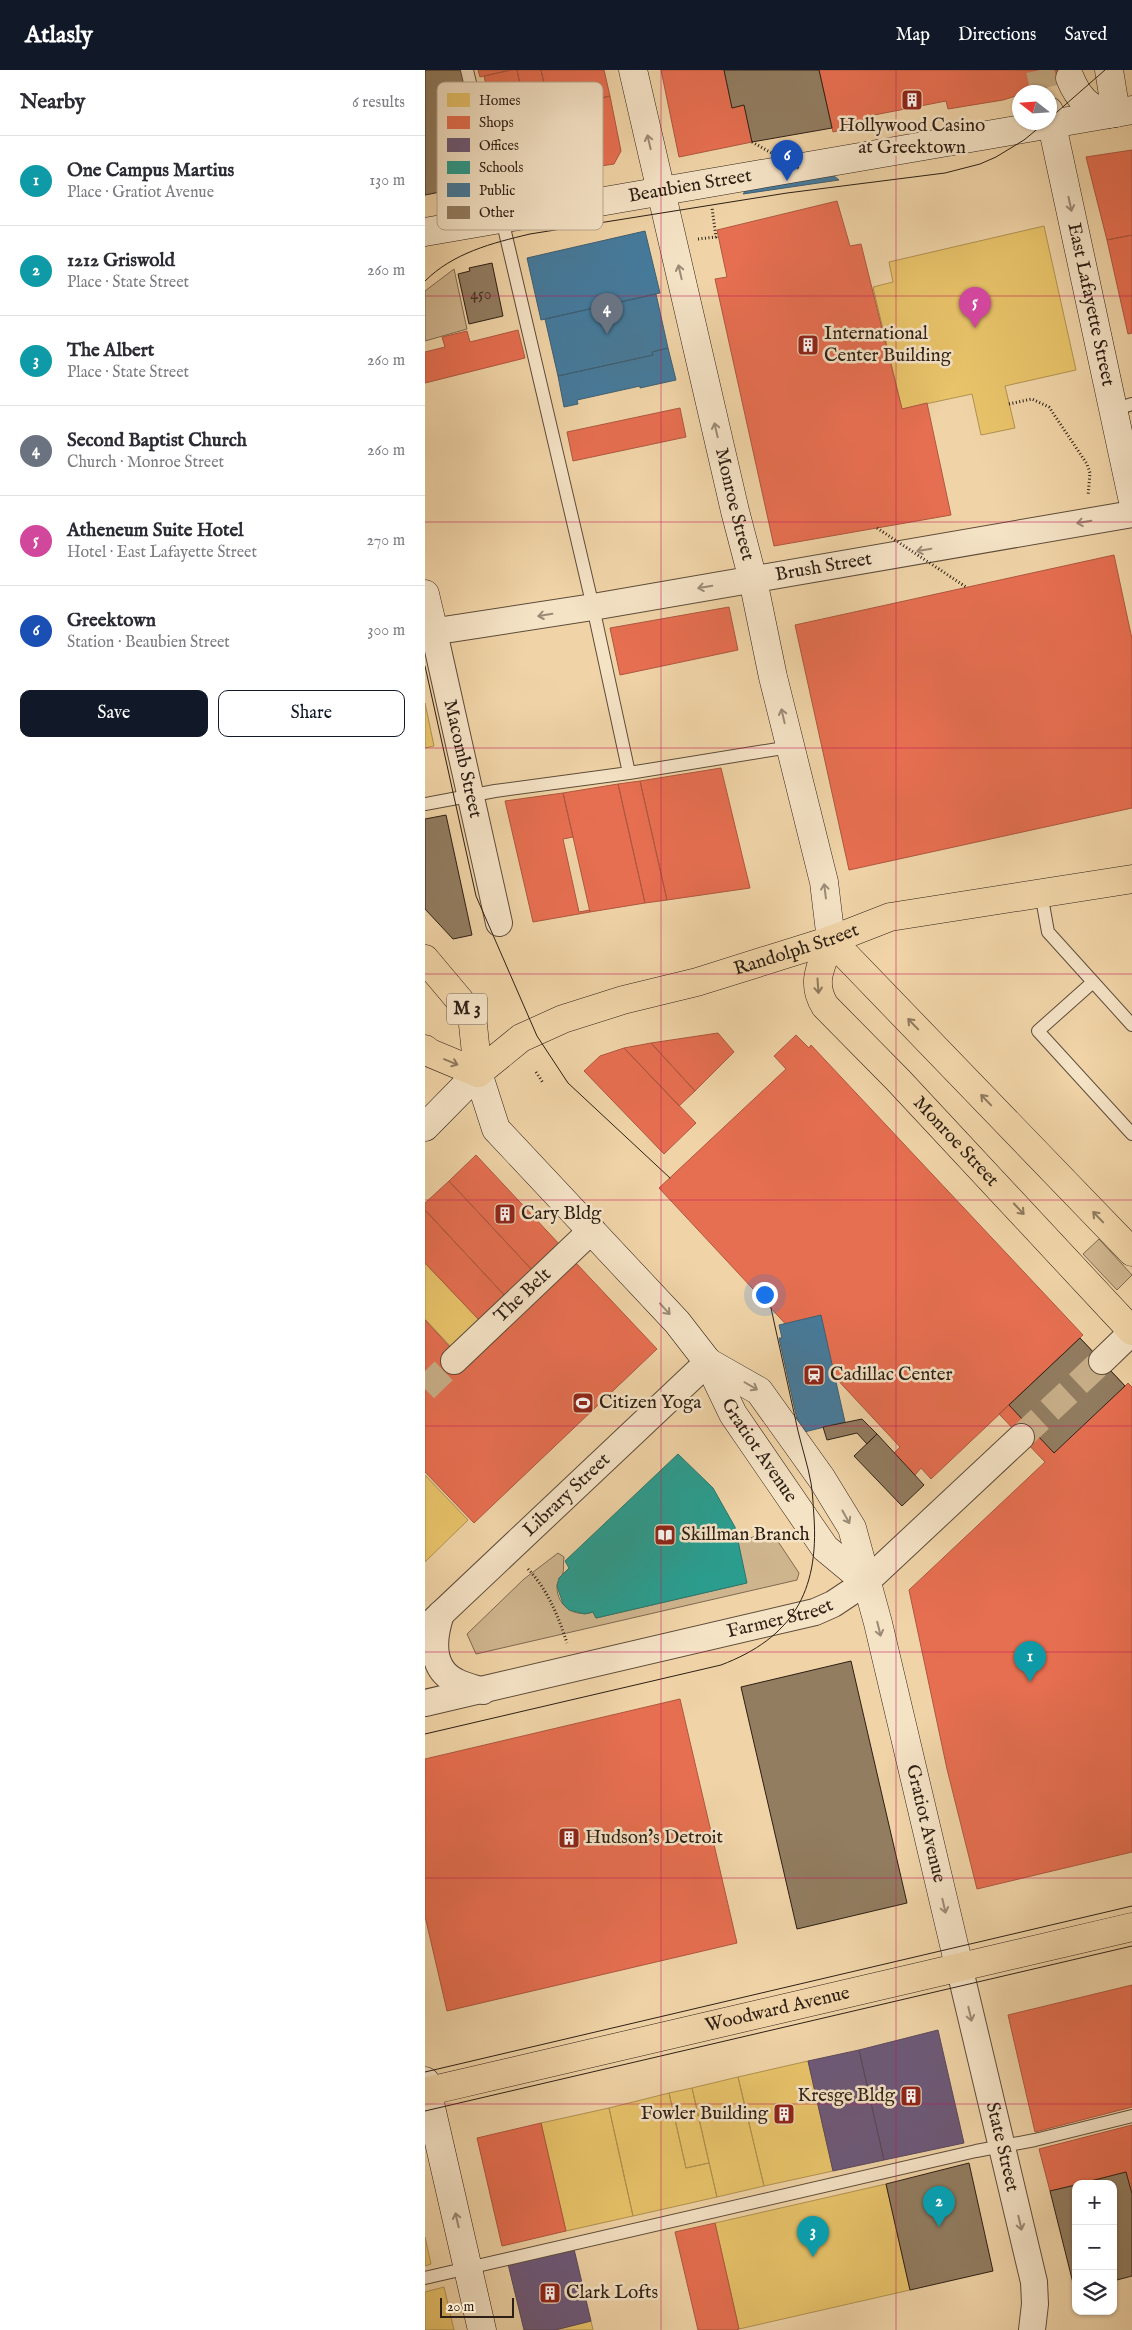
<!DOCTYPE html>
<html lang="en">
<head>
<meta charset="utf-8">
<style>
	body { margin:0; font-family:"IM FELL English",serif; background:#f2f2f3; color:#2b2b33 }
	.controls { position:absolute; right:15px; bottom:15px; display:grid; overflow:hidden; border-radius:10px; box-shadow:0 1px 4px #0004 }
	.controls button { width:45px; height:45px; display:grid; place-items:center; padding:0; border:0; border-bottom:1px solid #e1e1e2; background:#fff; color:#2b2b33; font:25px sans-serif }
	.compass { position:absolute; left:587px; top:15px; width:45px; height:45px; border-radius:50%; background:#fff; box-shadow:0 1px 4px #0004; rotate:287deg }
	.scale { position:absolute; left:15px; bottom:12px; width:74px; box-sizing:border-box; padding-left:5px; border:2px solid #2d1f15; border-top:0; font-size:14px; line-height:18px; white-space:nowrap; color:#2d1f15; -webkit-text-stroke:4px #f5e3c6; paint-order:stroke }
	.you { position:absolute; left:339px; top:1224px; width:18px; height:18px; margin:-12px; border:4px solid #fff; border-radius:50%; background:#1a73e8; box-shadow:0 0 0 8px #1a73e833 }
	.badge { display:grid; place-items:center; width:32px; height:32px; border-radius:50%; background:#111827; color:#fff; font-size:16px; font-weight:700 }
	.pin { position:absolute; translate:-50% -41px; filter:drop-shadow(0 1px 2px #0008) }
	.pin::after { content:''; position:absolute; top:26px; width:18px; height:15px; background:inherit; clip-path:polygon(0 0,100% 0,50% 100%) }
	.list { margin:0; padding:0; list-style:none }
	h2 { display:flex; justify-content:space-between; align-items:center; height:65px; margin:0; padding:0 20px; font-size:21px }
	h2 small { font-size:16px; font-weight:400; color:#7c7c81 }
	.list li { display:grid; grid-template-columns:32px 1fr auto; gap:15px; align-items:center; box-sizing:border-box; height:90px; padding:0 20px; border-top:1px solid #e1e1e2 }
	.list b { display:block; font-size:19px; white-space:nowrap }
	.list p { margin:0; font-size:16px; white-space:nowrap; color:#7c7c81 }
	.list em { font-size:16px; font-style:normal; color:#7c7c81 }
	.actions { display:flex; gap:10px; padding:15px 20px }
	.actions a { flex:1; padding:11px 0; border:1px solid #111827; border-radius:10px; text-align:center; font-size:18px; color:#111827 }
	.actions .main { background:#111827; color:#fff }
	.icon { flex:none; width:28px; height:28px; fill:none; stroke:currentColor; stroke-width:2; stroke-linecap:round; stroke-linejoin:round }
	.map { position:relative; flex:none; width:707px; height:2260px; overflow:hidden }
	header { display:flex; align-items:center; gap:30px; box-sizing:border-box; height:70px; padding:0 25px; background:#111827; color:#fff }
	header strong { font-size:24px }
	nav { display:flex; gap:28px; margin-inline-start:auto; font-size:18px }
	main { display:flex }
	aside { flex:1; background:#fff }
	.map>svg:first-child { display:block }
	.green { fill:#cfb58e; stroke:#7e6a52 }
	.homes { fill:#e9c46a; stroke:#b19250 }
	.shops { fill:#e76f51; stroke:#af573f }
	.offices { fill:#6d597a; stroke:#5a485c }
	.schools { fill:#2a9d8f; stroke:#2b776a }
	.public { fill:#457b9d; stroke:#3e5f74 }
	.building { fill:#927d61; stroke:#2d1f15 }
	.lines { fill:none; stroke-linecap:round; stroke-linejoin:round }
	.street-tunnel { stroke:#c9b08a; stroke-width:26; stroke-dasharray:26 13; stroke-linecap:butt }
	.secondary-tunnel { stroke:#c9b08a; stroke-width:28; stroke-dasharray:28 14; stroke-linecap:butt }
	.lane-casing { stroke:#5e4c3a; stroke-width:14 }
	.street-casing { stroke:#5e4c3a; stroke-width:28 }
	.secondary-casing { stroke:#2d1f15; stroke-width:29 }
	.primary-casing { stroke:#2d1f15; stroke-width:29 }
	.path { stroke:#2d1f15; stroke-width:3; stroke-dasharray:1 2.5; stroke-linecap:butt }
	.lane { stroke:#f5e3c6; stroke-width:12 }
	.street { stroke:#f5e3c6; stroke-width:26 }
	.secondary { stroke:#f5e3c6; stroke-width:28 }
	.primary { stroke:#f0d4a7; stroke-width:28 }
	.tram { stroke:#2d1f15; stroke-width:1 }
	.path-bridge { stroke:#2d1f15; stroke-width:3; stroke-dasharray:1 2.5; stroke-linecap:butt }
	.oneway { stroke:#9b8b76 }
	.oneway2 { stroke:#8e7a5e }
	.grid { fill:none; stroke:#c2185b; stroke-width:1; stroke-opacity:0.55 }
	.labels { text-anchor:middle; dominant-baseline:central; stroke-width:5; stroke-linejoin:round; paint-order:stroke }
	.number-label { font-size:16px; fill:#463628 }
	.shield { fill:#f5e3c6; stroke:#695a4a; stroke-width:1 }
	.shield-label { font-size:18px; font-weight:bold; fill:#2d1f15 }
	.poi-label { font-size:19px; fill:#2d1f15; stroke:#f5e3c6; text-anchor:start }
	.street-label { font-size:19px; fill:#2d1f15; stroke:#f5e3c6 }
	.key { fill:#f5e3c6; stroke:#b9a891; stroke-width:1 }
	.key-label { font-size:14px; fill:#2d1f15 }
</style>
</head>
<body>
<header>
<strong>Atlasly</strong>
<nav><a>Map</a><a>Directions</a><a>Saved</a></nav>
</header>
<main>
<aside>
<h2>Nearby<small>6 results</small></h2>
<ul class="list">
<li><span class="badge" style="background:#0f9aa8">1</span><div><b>One Campus Martius</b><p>Place · Gratiot Avenue</p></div><em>130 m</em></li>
<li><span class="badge" style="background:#0f9aa8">2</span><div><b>1212 Griswold</b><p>Place · State Street</p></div><em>260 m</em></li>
<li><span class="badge" style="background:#0f9aa8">3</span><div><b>The Albert</b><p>Place · State Street</p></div><em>260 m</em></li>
<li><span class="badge" style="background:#6b7280">4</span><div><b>Second Baptist Church</b><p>Church · Monroe Street</p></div><em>260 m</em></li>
<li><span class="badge" style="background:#d1479c">5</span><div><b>Atheneum Suite Hotel</b><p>Hotel · East Lafayette Street</p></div><em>270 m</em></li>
<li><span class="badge" style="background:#1a4fb4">6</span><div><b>Greektown</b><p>Station · Beaubien Street</p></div><em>300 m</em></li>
</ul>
<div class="actions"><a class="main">Save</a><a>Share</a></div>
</aside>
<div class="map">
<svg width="707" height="2260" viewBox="0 0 707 2260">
	<rect width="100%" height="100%" fill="#f0d4a7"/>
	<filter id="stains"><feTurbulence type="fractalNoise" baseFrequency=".004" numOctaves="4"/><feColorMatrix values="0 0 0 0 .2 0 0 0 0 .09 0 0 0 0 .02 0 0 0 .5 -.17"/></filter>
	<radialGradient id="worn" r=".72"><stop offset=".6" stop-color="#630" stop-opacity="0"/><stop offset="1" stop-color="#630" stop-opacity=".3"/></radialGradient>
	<path class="green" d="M29,199L42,259L0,271V221Z
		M674,1169L707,1205L692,1220L658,1184Z
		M346,1461L374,1503L372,1510L51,1584L42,1564L99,1509L133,1483L139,1487C138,1492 139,1499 138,1503C136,1508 132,1511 132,1517C132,1537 151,1548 168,1542L171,1548L321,1513L313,1472Z"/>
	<path class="homes" d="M619,156L651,300L580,316L590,358L556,365L547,324L477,339L448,217L468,212L464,192Z
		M0,633L9,676L0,678Z
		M0,1193L56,1252L28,1279L0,1249Z
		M0,1405L43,1450L0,1492Z
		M383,1991L408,2101L339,2116L313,2007Z
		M313,2007L339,2116L292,2127L267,2018Z
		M267,2018L284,2093L261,2098L244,2023Z
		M244,2023L261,2098L284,2093L292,2127L208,2146L184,2038Z
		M184,2038L208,2146L141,2161L116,2053Z
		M461,2114L485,2220L314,2259L290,2153Z
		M0,2167L6,2194L0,2196Z
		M19,2217L29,2260H0V2222Z
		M166,2251L168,2260H130Z"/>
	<path class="shops" d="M53,0H86L55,7Z
		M86,0H92L115,105L82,113L59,6Z
		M92,0H116L125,39L185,26L196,81L189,94L115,105Z
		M116,0H179L185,26L125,39Z
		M236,0H299L307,38L319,35L327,72L254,87Z
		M394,0H655L645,8L619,18L594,22V25L578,30L523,39L521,31L439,47L441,54L408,62Z
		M707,80V165L682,170L661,87Z
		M412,131L425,176L436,174L477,339L502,333L526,445L349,476L290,209L302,207L292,160Z
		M707,165V263L703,264L682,170Z
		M93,260L100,288L0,313V282L20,277L17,267L42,261L45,272Z
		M255,338L261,367L148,391L142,362Z
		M689,485L707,569V738L424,800L370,555Z
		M304,537L313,580L195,605L185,558Z
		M296,698L325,818L242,830L215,711Z
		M215,711L242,830L220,833L193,714Z
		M193,714L220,833L165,842L138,723Z
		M138,723L148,767L138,769L154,842L165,840V842L108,852L80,731Z
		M293,963L309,982L270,1021L226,973Z
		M371,965L384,978L386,975L658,1265L506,1409L496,1398L490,1405L469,1383L475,1377L234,1118L361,999L349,986Z
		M226,973L270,1021L254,1036L199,978Z
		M199,978L271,1053L239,1084L159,1001L175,986Z
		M51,1085L136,1176L109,1202L24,1111Z
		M24,1111L109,1202L82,1228L0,1140V1133Z
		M0,1140L82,1228L56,1252L0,1193Z
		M151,1193L232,1279L49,1453L0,1402V1250L25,1277L20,1281L38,1301Z
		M655,1268L700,1316L703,1313L707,1317V1782L552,1819L522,1699L484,1520L620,1392L574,1344Z
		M255,1629L312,1873L22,1941L0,1846V1689Z
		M707,1915V2037L610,2062L583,1945Z
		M116,2053L141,2161L77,2176L52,2068Z
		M707,2055V2124L701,2102L625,2121L614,2079Z
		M290,2153L314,2259L311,2260H273L250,2162Z"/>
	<path class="offices" d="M513,1960L539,2073L459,2090L434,1980Z
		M434,1980L459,2090L408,2101L383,1991Z
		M149,2179L166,2251L130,2260H99L83,2194Z"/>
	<path class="schools" d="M253,1384L288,1418L310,1457L322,1513L171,1548L168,1542L160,1544L144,1540L138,1534L132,1516L134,1508L144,1498L140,1491Z"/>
	<path class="public" d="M397,96L414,110L318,124L330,108Z
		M220,161L235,223L116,250L102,188Z
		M231,224L243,278L227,282L228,285L133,306L120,249Z
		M243,278L251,310L215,318V316L152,330L153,334L139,337L133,306L228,285L227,282Z
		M396,1245L420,1352L375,1363L354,1268H357L354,1255Z"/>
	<path class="building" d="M0,0H39L65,112L0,125Z
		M299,0H394L407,58L327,72L319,35L307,38Z
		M67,193L78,246L44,254L33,204L45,201L44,198Z
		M21,745L47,865L28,869L0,839V749Z
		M655,1268L700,1316L629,1383L584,1335Z
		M437,1349L452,1364L442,1374L432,1363L402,1370L398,1357Z
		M452,1364L499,1415L477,1436L429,1386Z
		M426,1591L482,1833L372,1859L316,1617Z
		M544,2093L568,2201L485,2220L461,2114Z
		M701,2102L707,2124V2206L688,2211V2114H654Z
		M651,2115V2220L650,2221L625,2121Z"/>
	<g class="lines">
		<path class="street-tunnel" d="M0,1319L29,1291
			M596,1367L677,1291"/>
		<path class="secondary-tunnel" d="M615,0L619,18"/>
		<g class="lane-casing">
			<path id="lane" d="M42,0L168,537L204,703
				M689,340L707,334
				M0,734L70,721L204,703L365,677
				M616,823L623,862L707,955
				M668,912L613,961L707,1064
				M0,2208L551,2081L610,2070L707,2046"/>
		</g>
		<g class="street-casing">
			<g id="street">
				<path id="s1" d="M9,562L74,853"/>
				<path id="s2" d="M0,563L168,537L707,444"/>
				<path id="s3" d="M29,1291L167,1160"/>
				<path d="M677,1291L707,1262"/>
				<path d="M16,1544C8,1568 4,1599 32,1612C40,1616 49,1618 58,1621"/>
				<path id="s4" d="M0,1559L283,1292"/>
				<path id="s5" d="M0,1633L390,1542L408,1534L441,1512L596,1367"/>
				<path id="s6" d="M534,1896L609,2212L610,2234L607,2260"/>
			</g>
		</g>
		<g class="secondary-casing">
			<g id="secondary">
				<path id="s7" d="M208,0L310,441L328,510L348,607L399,812L406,870"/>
				<path d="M684,0L691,43"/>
				<path d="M645,8C653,28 664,39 684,44"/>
				<path id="s8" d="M624,41L707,427"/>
				<path id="s9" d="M0,162L707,40"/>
				<path d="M0,524L9,562"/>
				<path id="s10" d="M0,1057L53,1003L71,1059L252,1252L283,1292L308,1344L400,1478L441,1512"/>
				<path id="s11" d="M283,1292L334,1321L397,1409L427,1458L453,1553L534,1896"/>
				<path d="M0,2011L57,2260"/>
			</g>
		</g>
		<g class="primary-casing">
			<g id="primary">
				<path id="s12" d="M406,870C397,894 385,912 400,936L473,1010L707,1261"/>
				<path d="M406,870L707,1182"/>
				<path d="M0,889L47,945L53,1003"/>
				<path d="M0,979L5,983L53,1003"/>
				<path id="s13" d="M53,1003L96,968L138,949L198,930L272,912L406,870L465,847L707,809"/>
				<path id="s14" d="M0,2022L707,1857"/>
			</g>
		</g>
		<path class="path" d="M273,169L291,167L287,138
			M584,334L607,329L624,337L662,394L665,403L663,426
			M111,1002L118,1013
			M103,1499C123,1520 133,1546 142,1573"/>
		<use href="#lane" class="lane"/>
		<use href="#street" class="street"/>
		<use href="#secondary" class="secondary"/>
		<use href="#primary" class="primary"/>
		<path class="tram" d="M624,49L680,0
			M0,211C28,183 67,173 105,164L362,123L520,103L555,94L571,87L599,70L621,52
			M0,596L51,826L112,966L143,1013L245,1108
			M0,1664L296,1595C367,1568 394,1522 389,1447C388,1436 388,1424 386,1413C383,1396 377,1378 373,1361C364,1320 355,1279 346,1238
			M0,2002L707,1836
			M0,2041L707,1876"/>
		<path class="path-bridge" d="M327,72L375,99
			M452,458L541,517"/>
	</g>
	<defs><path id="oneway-shaft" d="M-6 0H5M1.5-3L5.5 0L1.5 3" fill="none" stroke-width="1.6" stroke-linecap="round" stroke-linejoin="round" transform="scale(1.25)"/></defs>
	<g class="oneway">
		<use href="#oneway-shaft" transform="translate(224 72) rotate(-103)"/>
		<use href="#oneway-shaft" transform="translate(645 134) rotate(78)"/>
		<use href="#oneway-shaft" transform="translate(255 202) rotate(-103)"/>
		<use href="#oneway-shaft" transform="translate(291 360) rotate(-103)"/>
		<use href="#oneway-shaft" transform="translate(659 452) rotate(170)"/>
		<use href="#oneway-shaft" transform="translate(499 480) rotate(170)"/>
		<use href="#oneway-shaft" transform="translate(280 517) rotate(170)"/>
		<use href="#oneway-shaft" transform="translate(120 545) rotate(171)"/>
		<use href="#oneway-shaft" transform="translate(358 646) rotate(-103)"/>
		<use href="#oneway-shaft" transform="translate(400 821) rotate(-97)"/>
		<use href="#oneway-shaft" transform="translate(240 1239) rotate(48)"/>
		<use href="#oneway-shaft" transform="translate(326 1316) rotate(30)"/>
		<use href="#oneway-shaft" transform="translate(421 1447) rotate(61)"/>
		<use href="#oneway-shaft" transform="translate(454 1559) rotate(76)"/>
		<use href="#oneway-shaft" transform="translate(519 1836) rotate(77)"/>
		<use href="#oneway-shaft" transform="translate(545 1944) rotate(77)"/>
		<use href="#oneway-shaft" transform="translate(32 2150) rotate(-103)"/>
		<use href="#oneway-shaft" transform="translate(595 2153) rotate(77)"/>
	</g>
	<g class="oneway2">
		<use href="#oneway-shaft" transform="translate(393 916) rotate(86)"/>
		<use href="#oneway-shaft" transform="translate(488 954) rotate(-134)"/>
		<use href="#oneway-shaft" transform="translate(26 992) rotate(22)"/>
		<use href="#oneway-shaft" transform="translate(561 1030) rotate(-134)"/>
		<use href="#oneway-shaft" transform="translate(594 1139) rotate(47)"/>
		<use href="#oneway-shaft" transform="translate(673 1147) rotate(-134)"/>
	</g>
	<path class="grid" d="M236,0V2260M471,0V2260M0,226H707M0,452H707M0,678H707M0,904H707M0,1130H707M0,1356H707M0,1582H707M0,1808H707M0,2034H707"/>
	<defs>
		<g id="building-square" transform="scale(1.125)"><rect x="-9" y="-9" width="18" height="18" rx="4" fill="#8f2418" stroke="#f5e3c6"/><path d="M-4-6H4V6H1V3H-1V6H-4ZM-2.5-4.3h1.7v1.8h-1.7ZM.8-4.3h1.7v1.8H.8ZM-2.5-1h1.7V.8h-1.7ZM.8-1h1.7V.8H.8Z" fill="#fff"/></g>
		<g id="station-square" transform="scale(1.125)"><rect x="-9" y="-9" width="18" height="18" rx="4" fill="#8f2418" stroke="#f5e3c6"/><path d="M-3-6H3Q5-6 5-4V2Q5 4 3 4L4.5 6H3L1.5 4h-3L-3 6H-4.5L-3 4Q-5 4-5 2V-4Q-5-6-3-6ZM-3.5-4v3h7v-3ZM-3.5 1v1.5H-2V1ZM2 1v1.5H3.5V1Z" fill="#fff"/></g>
		<g id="stadium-square" transform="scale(1.125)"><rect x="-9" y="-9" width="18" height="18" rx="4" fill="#8f2418" stroke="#f5e3c6"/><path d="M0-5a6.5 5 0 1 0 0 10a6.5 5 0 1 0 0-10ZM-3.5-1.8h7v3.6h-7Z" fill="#fff"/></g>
		<g id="library-square" transform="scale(1.125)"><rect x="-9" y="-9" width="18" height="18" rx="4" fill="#8f2418" stroke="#f5e3c6"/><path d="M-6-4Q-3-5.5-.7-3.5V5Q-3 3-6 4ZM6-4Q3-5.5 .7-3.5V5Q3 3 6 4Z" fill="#fff"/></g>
	</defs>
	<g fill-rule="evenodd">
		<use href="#building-square" x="487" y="30"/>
		<use href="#building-square" x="383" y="275"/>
		<use href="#building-square" x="80" y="1144"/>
		<use href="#station-square" x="389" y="1305"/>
		<use href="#stadium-square" x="158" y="1333"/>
		<use href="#library-square" x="240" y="1465"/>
		<use href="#building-square" x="144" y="1768"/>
		<use href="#building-square" x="486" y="2026"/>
		<use href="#building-square" x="359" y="2044"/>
		<use href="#building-square" x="125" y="2223"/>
	</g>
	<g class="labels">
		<g class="number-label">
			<text x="56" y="225">450</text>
		</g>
		<rect class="shield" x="22" y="923.5" width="40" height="31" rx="4"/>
		<g class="shield-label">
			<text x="42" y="939">M 3</text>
		</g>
		<g class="poi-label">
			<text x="487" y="56" text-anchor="middle">Hollywood Casino<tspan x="487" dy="22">at Greektown</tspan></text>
			<text x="399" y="264">International<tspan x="399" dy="22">Center Building</tspan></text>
			<text x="96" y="1144">Cary Bldg</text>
			<text x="405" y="1305">Cadillac Center</text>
			<text x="174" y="1333">Citizen Yoga</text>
			<text x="256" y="1465">Skillman Branch</text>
			<text x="160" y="1768">Hudson's Detroit</text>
			<text x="470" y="2026" text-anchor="end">Kresge Bldg</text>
			<text x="343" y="2044" text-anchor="end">Fowler Building</text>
			<text x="141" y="2223">Clark Lofts</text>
		</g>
		<g class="street-label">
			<text stroke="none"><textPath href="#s9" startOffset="269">Beaubien Street</textPath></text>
			<text stroke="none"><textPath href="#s8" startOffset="198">East Lafayette Street</textPath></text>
			<text stroke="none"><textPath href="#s7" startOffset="446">Monroe Street</textPath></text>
			<text stroke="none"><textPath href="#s2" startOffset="404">Brush Street</textPath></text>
			<text stroke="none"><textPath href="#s1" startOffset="130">Macomb Street</textPath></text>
			<text stroke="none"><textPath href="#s13" startOffset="345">Randolph Street</textPath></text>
			<text stroke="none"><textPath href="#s12" startOffset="258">Monroe Street</textPath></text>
			<text stroke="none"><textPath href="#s3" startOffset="95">The Belt</textPath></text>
			<text stroke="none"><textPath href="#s10" startOffset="552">Gratiot Avenue</textPath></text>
			<text stroke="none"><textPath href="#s4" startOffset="195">Library Street</textPath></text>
			<text stroke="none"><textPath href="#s5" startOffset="365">Farmer Street</textPath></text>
			<text stroke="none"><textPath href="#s11" startOffset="529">Gratiot Avenue</textPath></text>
			<text stroke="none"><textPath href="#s14" startOffset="362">Woodward Avenue</textPath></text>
			<text stroke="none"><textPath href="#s6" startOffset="186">State Street</textPath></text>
		</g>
	</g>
	<rect x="12" y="12" width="166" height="148" rx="8" class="key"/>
	<rect x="22" y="23" width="23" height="14" fill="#e9c46a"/>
	<rect x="22" y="46" width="23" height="13" fill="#e76f51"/>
	<rect x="22" y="68" width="23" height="14" fill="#6d597a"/>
	<rect x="22" y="91" width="23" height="13" fill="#2a9d8f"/>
	<rect x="22" y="113" width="23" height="14" fill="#457b9d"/>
	<rect x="22" y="136" width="23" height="13" fill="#927d61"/>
	<g class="key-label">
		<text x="54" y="35">Homes</text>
		<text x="54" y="57">Shops</text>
		<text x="54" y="80">Offices</text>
		<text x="54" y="102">Schools</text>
		<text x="54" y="125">Public</text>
		<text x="54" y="147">Other</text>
	</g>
	<rect width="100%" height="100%" filter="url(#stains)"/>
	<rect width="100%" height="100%" fill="url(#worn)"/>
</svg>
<div class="controls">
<button>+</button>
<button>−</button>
<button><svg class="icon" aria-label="layers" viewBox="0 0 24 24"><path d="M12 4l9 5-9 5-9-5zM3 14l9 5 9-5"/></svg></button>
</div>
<svg class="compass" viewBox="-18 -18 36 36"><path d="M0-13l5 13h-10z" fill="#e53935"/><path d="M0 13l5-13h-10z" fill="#7c7c81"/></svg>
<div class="scale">20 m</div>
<div class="you"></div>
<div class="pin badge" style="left:605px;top:1612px;background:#0f9aa8">1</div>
<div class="pin badge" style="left:514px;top:2157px;background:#0f9aa8">2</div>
<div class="pin badge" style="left:388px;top:2187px;background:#0f9aa8">3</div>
<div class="pin badge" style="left:182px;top:264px;background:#6b7280">4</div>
<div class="pin badge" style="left:550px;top:258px;background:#d1479c">5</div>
<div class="pin badge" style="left:362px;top:111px;background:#1a4fb4">6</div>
</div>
</main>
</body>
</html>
